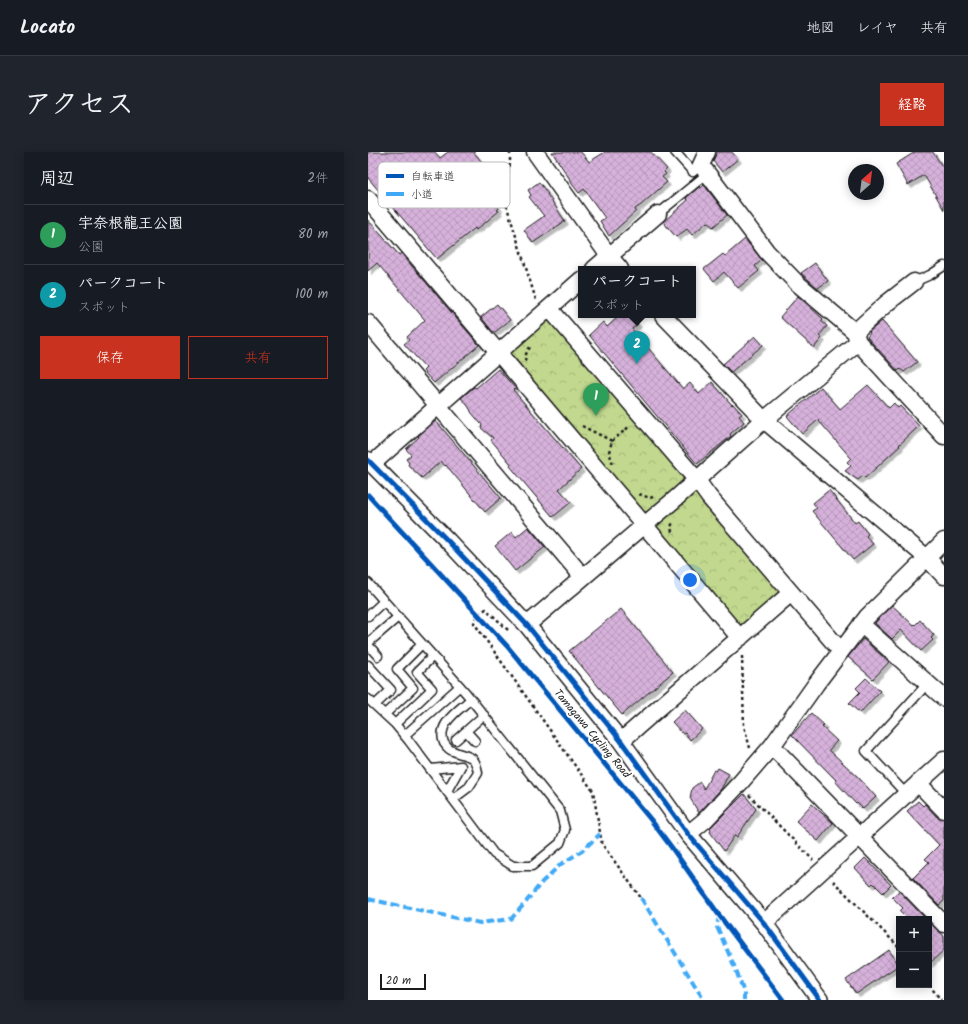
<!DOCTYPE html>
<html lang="ja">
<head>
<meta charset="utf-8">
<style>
	body { margin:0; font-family:Kalam,"Klee One",sans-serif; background:#20242c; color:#f1f3f6 }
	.controls { position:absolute; right:12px; bottom:12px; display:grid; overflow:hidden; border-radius:0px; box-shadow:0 2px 10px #0003 }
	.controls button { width:36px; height:36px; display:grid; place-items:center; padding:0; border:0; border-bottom:1px solid #363941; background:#171b24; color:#f1f3f6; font:20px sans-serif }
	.compass { position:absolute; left:480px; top:12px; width:36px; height:36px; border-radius:50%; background:#171b24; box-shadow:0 2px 10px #0003; rotate:28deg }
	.scale { position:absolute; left:12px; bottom:10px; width:46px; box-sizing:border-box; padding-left:4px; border:2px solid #1c1c1c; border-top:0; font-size:11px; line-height:14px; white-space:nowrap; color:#1c1c1c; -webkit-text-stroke:3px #fff; paint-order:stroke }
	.you { position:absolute; left:322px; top:428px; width:14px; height:14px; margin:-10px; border:3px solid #fff; border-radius:50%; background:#1a73e8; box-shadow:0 0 0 6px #1a73e833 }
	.badge { display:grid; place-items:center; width:26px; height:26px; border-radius:50%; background:#c8321e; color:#fff; font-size:13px; font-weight:700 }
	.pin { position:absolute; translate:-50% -33px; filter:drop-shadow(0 1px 2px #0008) }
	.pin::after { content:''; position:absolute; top:21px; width:14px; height:12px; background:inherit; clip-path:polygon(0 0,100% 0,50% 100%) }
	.popup { position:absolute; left:210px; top:114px; width:118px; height:52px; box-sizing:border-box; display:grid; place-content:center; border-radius:0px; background:#171b24; filter:drop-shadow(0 1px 3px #0005); font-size:13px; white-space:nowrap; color:#9ea1a6 }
	.popup b { font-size:15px; color:#f1f3f6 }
	.popup::after { content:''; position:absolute; left:50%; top:100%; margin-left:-8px; border:8px solid transparent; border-top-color:#171b24 }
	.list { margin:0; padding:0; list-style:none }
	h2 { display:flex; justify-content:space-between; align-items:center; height:52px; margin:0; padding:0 16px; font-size:17px }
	h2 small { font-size:13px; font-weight:400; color:#9ea1a6 }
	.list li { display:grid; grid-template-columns:26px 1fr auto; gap:12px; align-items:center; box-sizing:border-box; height:60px; padding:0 16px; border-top:1px solid #363941 }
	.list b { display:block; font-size:15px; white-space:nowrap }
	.list p { margin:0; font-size:13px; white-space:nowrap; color:#9ea1a6 }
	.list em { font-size:13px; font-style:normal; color:#9ea1a6 }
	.actions { display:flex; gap:8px; padding:12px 16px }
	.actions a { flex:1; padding:9px 0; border:1px solid #c8321e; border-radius:0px; text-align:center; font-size:14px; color:#c8321e }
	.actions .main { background:#c8321e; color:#fff }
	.map { position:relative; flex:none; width:576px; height:848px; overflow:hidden; border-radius:0px }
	header { display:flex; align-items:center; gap:24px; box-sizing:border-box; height:56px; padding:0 20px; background:#171b24; border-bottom:1px solid #363941 }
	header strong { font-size:19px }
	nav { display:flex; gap:22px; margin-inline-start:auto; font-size:14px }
	.intro { display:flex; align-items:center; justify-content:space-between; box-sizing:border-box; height:96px; padding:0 24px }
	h1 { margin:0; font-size:28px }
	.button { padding:10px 18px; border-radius:0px; background:#c8321e; color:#fff; font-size:14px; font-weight:700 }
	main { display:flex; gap:24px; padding:0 24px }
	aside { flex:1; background:#171b24; border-radius:0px; box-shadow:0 2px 10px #0003 }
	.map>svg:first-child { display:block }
	.park { fill:url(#park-crowns); stroke:#6e7a55 }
	.building { fill:url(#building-cross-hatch); stroke:#1c1c1c; filter:url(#shadow) }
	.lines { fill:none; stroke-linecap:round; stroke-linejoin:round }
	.lane-casing { stroke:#1c1c1c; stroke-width:11 }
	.street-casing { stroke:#1c1c1c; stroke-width:19 }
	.path { stroke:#1c1c1c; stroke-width:2.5; stroke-dasharray:3 3; stroke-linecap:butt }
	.lane { stroke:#fff; stroke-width:8 }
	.street { stroke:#fff; stroke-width:16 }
	.quiet { stroke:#3fa9f5; stroke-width:4; stroke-dasharray:8 4; stroke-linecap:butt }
	.cycleway-casing { stroke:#fff; stroke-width:8 }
	.cycleway { stroke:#0057b8; stroke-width:5 }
	.labels { text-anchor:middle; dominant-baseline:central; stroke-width:4; stroke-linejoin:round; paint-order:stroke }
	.street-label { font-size:11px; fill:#1c1c1c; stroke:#fff }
	.key { fill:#fff; stroke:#bbb; stroke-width:1 }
	.key-label { font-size:11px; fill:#1c1c1c }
</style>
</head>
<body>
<header>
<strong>Locato</strong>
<nav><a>地図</a><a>レイヤ</a><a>共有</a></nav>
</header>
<div class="intro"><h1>アクセス</h1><a class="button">経路</a></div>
<main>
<aside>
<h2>周辺<small>2件</small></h2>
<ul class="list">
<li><span class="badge" style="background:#2e9e5b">1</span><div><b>宇奈根龍王公園</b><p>公園</p></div><em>80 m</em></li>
<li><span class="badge" style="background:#0f9aa8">2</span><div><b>パークコート</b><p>スポット</p></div><em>100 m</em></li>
</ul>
<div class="actions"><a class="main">保存</a><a>共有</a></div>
</aside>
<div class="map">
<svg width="576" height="848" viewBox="0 0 576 848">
	<defs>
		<pattern id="park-crowns" width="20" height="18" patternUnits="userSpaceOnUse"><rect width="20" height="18" fill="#c1d88e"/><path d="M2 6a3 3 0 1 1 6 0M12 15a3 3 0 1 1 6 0" fill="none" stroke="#a5b97a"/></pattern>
		<pattern id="building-cross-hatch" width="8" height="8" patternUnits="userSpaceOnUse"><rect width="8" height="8" fill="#d6b1db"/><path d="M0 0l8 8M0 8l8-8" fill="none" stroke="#b798bb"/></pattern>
		<filter id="shadow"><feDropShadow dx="3.5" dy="3.5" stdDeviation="0" flood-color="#0004"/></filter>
	</defs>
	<rect width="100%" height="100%" fill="#fff"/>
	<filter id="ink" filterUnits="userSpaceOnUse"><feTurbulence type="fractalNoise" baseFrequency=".025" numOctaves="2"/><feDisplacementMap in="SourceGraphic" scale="8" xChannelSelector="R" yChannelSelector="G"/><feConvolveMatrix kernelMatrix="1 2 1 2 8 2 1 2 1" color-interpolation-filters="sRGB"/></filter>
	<g filter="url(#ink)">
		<path class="park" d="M177,169H185L315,322L314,331L281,360L271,359L142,206L144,196Z
			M322,339L331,341L411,436L410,445L376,474L368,472L287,378L288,369Z"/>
		<path class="building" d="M0,0H67L72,6L80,0H106L116,13L106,22L113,30H111L128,49L127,50L131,56L129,58L131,59L108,78L107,76L69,107L0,26Z
			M184,0H213L221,10L237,0H283L299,17L296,20L298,22L294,25L299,30L273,53L267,57L268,59L241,84L232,69L237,66L216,37L211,41L204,32L203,29Z
			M348,0H364L370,7L354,20L345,9Z
			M547,0H565L576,17V58L556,23L540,33L528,12Z
			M171,30L180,42H179L197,69L165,91L156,78L176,64L161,45L163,43L160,38Z
			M336,33L359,63L345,75L339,70L324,83L319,77L308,85L295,70L320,48L318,46L331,35L333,36Z
			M0,68L31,103L33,101L111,193L66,231L55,219L58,216L36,192L41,188L39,185L57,168L9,111L0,119Z
			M377,87L394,108L387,114L391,119L370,136L356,120L346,129L336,117L355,102L357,104Z
			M447,111L460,129L450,136L433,121Z
			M430,144L455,167L453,169L459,174L451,184L454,186L446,196L412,165Z
			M129,152L142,168L127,180H125L113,165Z
			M252,163H262L270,172L264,177L315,237L322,231L331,242L344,230L364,253L365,252L374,262L371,264L376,270L362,282L363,284L329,312L221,183L235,170L239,175Z
			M514,169L549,210L536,220L532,217L530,219L499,185L502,181L501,180Z
			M387,184L395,193L363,220L355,212Z
			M130,217L147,236L145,238L213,317L191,337L203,350L185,365L142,314L143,312L123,288L125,286L113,276L114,273L103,260V259L100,254L93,246L106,235L108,236Z
			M500,233L521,256L526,251L530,256L532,254L551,274L531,293L532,294L497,326L495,324L490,328L477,319L483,314L479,310L483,306L450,268L434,282L419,264L453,235L472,257Z
			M68,269L133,346L117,360L78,313L77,314L73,309L54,326L40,313L41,311L38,307L43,303L38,297L51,285L50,284Z
			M461,338L487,371L490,369L500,382L498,384L505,392L485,408L444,359L449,356L445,351Z
			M160,375L177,395L147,419L127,394L144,380L148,385Z
			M524,453L545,473L546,472L547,473L552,468L566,483L563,486L565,488L553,499L533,478L524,487L507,471Z
			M253,457L305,520L254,563L201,499Z
			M495,487L521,510L505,527L480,505Z
			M498,526L512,539L492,561L481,551L492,540L488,536Z
			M317,558L334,577L322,588L317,581L315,582L304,570Z
			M443,561L456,573L454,575L469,589L461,598L490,625L508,645L495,657L489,651L488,652L467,629L468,628L424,583Z
			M350,616L361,622L353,637L331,661L322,646L324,636L332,630L336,637L346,618L348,619Z
			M376,642L388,657L369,685L367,683L356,699L342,680L343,678L342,676Z
			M550,649L555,654L557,652L569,665L576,667V749L571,753L545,726L561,710L557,707L571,693L539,659Z
			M444,652L465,671L450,689L428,669Z
			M497,706L523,733L515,741L505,731L503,733L487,716Z
			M531,739L557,766L540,767L532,759L535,756L524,745Z
			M561,770L576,784V798L561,812Z
			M521,798L531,813L488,842L478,828Z"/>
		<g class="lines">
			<g class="lane-casing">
				<path id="lane" d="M307,0L325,20L333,13
					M290,62L340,21
					M546,130L562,123L576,114
					M0,431L98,541L192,659L197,678L192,691L164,714H145L126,702L41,589L27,572L0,547
					M0,464L16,449
					M0,491L30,465
					M0,493L10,504
					M0,513L23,538L7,553
					M17,562L45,536L29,517L54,492
					M27,572L64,537L49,520L65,504
					M98,579L107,589
					M37,583L92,534
					M88,588L116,563
					M63,617L93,614L79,639
					M538,642L498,599L560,531
					M85,647L101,635L110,621C107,601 100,606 85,599C81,598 78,594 76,591C68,572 91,558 103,547"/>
			</g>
			<g class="street-casing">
				<path id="street" d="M167,0L241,104L252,117
					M339,0L333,13L399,100L429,131L487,180
					M0,47L372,486
					M226,117L290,62
					M546,130L519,151L487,180L490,190L576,284
					M181,156L328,327L341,345L473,499
					M295,163L396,268L559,406L576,424
					M0,171L215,425
					M0,308L80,389L159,473L253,589L320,682L396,771L452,848
					M4,312L213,128
					M493,472L576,546
					M159,473L306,348L396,268L490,190
					M253,589L423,441
					M404,594L576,772
					M550,631L576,658
					M320,682L337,668L372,631L404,594L448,532L499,465L576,389
					M396,771L576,608"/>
			</g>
			<path class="path" d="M142,0V12L136,38L138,52L168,148
				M157,209L158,202L162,195
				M214,274L244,289L241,300L245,312
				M244,289L262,274
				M271,342L282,346L285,345
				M304,380L303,375L305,370
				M140,478L118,457L110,462L106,471L225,639L234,692L273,746
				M374,504L376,574L382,596
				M381,643L445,708
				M304,696L309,692
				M465,729L531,795
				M561,833L573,848"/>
			<use href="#lane" class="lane"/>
			<use href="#street" class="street"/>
			<path class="quiet" d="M273,746L336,848
				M0,747L112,771L143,767L158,750L174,730L193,712L214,699L232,682
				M351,763L349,775L368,818L376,841V848"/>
			<g class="cycleway-casing">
				<path id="cycleway" d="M0,308L80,389L159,473L253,589L320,682L396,771L452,848
					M0,343L139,494L283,668L304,696L351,763L415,848"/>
			</g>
			<use href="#cycleway" class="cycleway"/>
		</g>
	</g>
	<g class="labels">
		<g class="street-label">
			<text transform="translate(224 582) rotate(50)">Tamagawa Cycling Road</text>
		</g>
	</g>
	<rect x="10" y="10" width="132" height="46" rx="6" class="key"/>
	<rect x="18" y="22" width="18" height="4" fill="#0057b8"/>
	<rect x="18" y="40" width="18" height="4" fill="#3fa9f5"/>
	<g class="key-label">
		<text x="43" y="28">自転車道</text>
		<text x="43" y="46">小道</text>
	</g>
</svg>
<div class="controls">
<button>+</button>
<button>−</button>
</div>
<svg class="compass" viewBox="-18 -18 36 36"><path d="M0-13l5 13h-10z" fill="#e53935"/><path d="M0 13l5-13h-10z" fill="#9ea1a6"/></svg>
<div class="scale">20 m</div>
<div class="you"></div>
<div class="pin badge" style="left:228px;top:264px;background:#2e9e5b">1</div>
<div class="pin badge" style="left:269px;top:212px;background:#0f9aa8">2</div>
<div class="popup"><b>パークコート</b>スポット</div>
</div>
</main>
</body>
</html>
